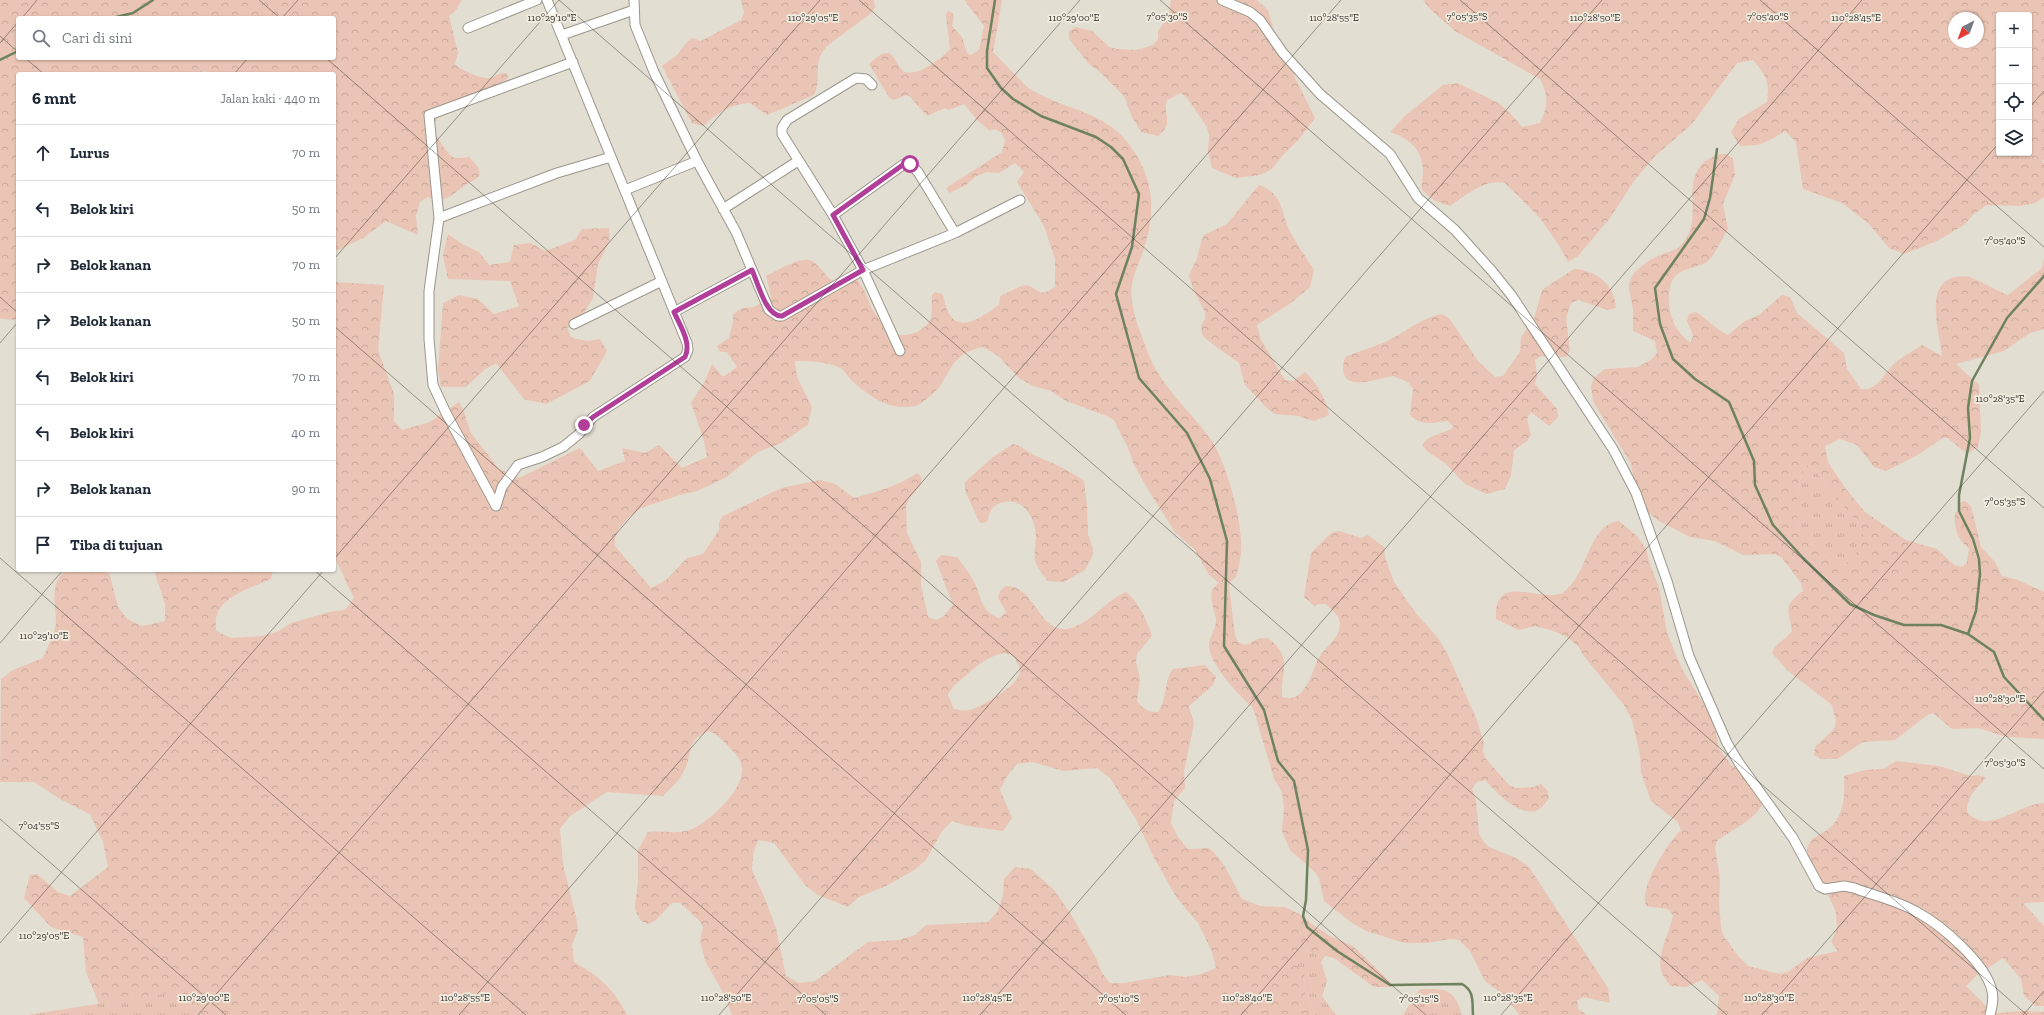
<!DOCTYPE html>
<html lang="id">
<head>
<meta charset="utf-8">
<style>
	body { margin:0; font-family:"Zilla Slab",serif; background:#f2f2f3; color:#1f2937 }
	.controls { position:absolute; right:12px; top:12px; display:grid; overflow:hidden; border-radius:4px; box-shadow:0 1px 3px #0004 }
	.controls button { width:36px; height:36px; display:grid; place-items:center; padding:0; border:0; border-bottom:1px solid #e0e1e3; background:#fff; color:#1f2937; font:20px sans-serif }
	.compass { position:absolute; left:1948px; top:12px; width:36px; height:36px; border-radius:50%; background:#fff; box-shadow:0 1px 3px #0004; rotate:221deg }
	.stop { position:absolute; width:12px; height:12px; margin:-9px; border:3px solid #b13f9a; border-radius:50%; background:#fff }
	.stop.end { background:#b13f9a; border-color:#fff; box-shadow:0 1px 4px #0008 }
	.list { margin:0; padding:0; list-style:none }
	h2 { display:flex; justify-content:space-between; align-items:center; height:52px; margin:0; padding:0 16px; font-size:17px }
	h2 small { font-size:13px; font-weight:400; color:#747a83 }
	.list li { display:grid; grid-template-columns:26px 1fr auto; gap:12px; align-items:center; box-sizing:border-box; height:56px; padding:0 16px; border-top:1px solid #e0e1e3 }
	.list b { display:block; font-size:15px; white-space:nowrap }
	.list em { font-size:13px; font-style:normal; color:#747a83 }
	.icon { flex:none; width:22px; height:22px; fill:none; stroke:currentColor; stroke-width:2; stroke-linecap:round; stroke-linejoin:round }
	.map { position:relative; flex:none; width:2044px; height:1015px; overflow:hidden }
	.search { position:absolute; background:#fff; box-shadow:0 1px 3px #0004; left:16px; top:16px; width:320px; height:44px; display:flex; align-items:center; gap:10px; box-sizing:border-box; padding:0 14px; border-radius:4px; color:#747a83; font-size:15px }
	.panel { position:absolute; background:#fff; box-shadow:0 1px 3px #0004; left:16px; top:72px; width:320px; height:500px; border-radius:4px }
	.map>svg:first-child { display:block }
	.grass { fill:url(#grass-tufts) }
	.forest { fill:url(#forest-crowns); fill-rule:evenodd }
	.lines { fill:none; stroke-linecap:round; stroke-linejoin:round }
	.stream { stroke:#6d825e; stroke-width:2.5 }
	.minor-casing { stroke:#9b968b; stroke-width:11 }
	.minor { stroke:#fff; stroke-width:9 }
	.route { stroke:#b13f9a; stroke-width:5 }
	.ticks { fill:none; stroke:#32302c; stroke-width:1; stroke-opacity:0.45 }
	.ticks-label { font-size:10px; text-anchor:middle; fill:#32302c; stroke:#f1ecdf; stroke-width:3.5; stroke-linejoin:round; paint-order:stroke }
</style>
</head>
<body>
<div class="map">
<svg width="2044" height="1015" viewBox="0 0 2044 1015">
	<defs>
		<pattern id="grass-tufts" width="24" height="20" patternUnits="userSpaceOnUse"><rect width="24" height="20" fill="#eac4b4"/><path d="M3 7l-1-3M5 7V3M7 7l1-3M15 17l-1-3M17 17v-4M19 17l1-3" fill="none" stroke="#c9a99b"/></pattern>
		<pattern id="forest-crowns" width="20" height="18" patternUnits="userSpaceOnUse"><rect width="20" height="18" fill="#eac4b4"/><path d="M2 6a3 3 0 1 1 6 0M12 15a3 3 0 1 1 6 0" fill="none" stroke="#c9a99b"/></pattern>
	</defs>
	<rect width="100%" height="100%" fill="#e3ded2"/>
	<path class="grass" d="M1808,465C1818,469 1821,480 1828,489C1840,505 1857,517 1864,536C1859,549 1855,558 1844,565C1832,565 1802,536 1799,524C1795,511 1797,473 1808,465Z
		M1301,950L1325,956L1321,962L1327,981L1322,996L1336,1015H1314L1313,1010L1305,994L1304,975L1294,961L1293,952Z
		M1420,989C1446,989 1454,988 1462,1015H1403Z
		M180,991L201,1015H27Z"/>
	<path class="forest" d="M0,0H462L456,10L449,16L458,53L455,64C459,69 479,78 487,78C494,78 499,72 506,73L508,76L507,79L468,104L440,116L432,125C436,134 446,156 456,158C461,159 465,157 469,157L478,167L480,175C476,180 472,181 467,184C455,192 444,206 428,197L420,202L416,216L418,235L386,221L363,238L334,252V74H219L204,71L199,74H18V320L2,319L0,318ZM18,18H334V58H18Z
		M741,0H874L875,8L870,14L827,46C811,64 823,75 814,95L767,115L750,103C730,104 718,113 703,126L692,123L662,66L677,55L686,43L692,38L701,41L741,20L744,13Z
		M965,0H1002L993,52L1027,87C1069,114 1109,108 1137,156C1156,189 1154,218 1143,252C1139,262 1134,274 1132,284C1130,296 1134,314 1138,326C1143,339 1148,355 1155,368C1169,393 1192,414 1209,437C1227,461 1243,523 1241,553C1240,561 1238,569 1236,577L1231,581L1229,586L1235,635L1238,642L1246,645L1260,638H1268C1294,658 1280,672 1282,697C1288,698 1292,699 1297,696C1311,686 1312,669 1320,656C1327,646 1340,637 1340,624C1340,616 1332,610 1326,604H1319L1314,606L1304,597L1311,553L1331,533L1339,531L1361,538L1368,535L1384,547L1385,557L1394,582L1415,612L1438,638L1447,653L1477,720L1484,744L1483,752L1486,759L1509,785L1516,788L1534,787L1541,784L1547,790L1549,798C1546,802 1542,808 1538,810C1520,818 1496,792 1485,780L1477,782L1472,788L1476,800L1479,834L1484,842L1489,847L1516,858L1529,867L1608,988L1610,1003L1583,997L1577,1001L1578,1009L1587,1015H1519L1505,996L1485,981L1470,951L1459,940L1450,939L1426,943H1405L1398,941L1366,931L1352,923L1324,901L1319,878L1315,872L1290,850L1282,831L1284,807L1282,792L1274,779L1255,714L1252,707C1238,694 1209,664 1209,645C1209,636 1217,629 1216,619C1214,607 1205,592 1219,583L1209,575L1195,550L1175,532L1152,496L1134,465L1128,448L1114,420L1107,416L1066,401L1051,391L1033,386L1019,378L997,355L983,347C943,355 953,383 925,400C922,402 919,405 915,406C890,411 870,397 852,381C849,378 846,373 842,369C833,362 807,361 795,361L797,377L812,407L808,425L781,443L758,452L725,478L697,491L680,495L641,508L628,518L618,530L615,538V546L651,588L666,580L687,558L703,554L719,530V522L723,516L781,488L820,480L835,484L854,498C875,492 899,486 917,473L922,478L920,486L909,498L906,506L907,533L921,562V585L928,617L936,620L943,617L953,605L936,561L941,555L957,557C962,564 969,572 973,580C982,596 980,613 1000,618L1006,612L998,598L1000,591L1006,586C1032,586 1037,621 1057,628C1081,636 1105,600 1126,592C1139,603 1147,620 1152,636L1137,654L1136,662L1140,678L1137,701C1143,709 1148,712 1158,712C1168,699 1163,682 1173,669L1205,665L1216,677L1213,685L1189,706L1194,723L1184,772L1185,788L1174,801L1171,823L1178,837L1188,849L1209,848C1225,861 1232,881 1242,899L1260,906L1285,907L1303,916L1309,922L1330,936L1353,946L1389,981L1391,987H1374L1334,958L1301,950L1293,952L1294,961L1304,975L1305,994L1313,1010L1314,1015H732L724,994L706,963L700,941L703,927L699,920L680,903H672L656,920L649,924L641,921L637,914L635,907L638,882V850L648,832C664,830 680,836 696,827C713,818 749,785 741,763C739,757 734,753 730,748C723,741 718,735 709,731C685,740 693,752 685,769C680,780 671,788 663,796L607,792L570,816L560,829L563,864L577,921L578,930L572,945L574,962C599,976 614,989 627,1015H201L180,991L99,1004L86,972L83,937L51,927L24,898L30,875L37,874L58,892L70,896L108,867L103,842L90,814L60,799L34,782H0L1,679L13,670L43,658C47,648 55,633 56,623C56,603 49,586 65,570H106L110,576L118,607L127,619L142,626L165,621V604L155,574V570H273L271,579C254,587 223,595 217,615C215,619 216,626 216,631L231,638L262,636L277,632L291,623L329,612L345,610L354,598L334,556V282L384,285L378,350L394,394V421L402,430L430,422L459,402L463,409L471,433L499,469L519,478L580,448L598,471L625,461L622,448L645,453L659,445L682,468L707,457L704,441L691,403L705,381L712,364L723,377L737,367L727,352H720L717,346L729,338L733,322V314L742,308L754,307L771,297L766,276C775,272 802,255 812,261C820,266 825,275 832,281L857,279L864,290L872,309L889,334C903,337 922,335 930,320C933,314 931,302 932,295L935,292L942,294C945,299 945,306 948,312C960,335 984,315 999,305L1000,297C1003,294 1007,293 1011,291C1026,283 1027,284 1041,293L1049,291L1055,287V259L1044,226L1017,182L1024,172L1015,163L999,173L986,172L975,177L966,185L949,193L946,188L1002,152L1005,140L1001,132L994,129L990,131L977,120L964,104L949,110L945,108L927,116L910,97L907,95L893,100L889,97L869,64C875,59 881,52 889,53C896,57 897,66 903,71C915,79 942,58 950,49L946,15L948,11C957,14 953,20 952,26L962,37L967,53L971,55L979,50L984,26C978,16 970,10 965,0ZM1004,653L1012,655C1017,661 1023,669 1018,677C1013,688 981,707 970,710C964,711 960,710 954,709L948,695C952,686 957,683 964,677C978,665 986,657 1004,653ZM1033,762L1063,771L1097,768L1110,778L1137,821L1152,854L1176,897L1198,923L1205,937L1212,952L1216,968L1201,974L1186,977L1170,975L1124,983H1110L1102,973L1096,958L1072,916L1054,890L1031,869L1015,867L1004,879L1003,895L998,911L988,922L926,925L915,935L899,940L868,942L815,981L799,983L786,976L776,928L765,899L752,870L753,854L758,840L774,843L805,885L818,895L848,907L859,897L886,886L914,870L926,860L942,831L952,821L968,826L1003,831L1012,818L1000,790L1007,776L1017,764Z
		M1171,0H1257L1268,10L1274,31L1289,52L1295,78L1315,118L1300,138L1282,156L1272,169L1260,175L1236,178L1212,168L1208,152L1209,135L1207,127L1187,98L1181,93L1167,100C1162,116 1175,122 1158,136L1141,132L1132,117L1124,96L1100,72L1089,64L1069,39V31L1075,27L1092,31L1109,47L1117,49L1137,50L1153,45L1158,39V31L1168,17Z
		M1423,0H2044V159L2042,161L2044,163V197L2035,203L2020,206L1987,205L1974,214L1964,225L1937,241L1904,254L1889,248L1868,223L1842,203L1803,189L1796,142L1785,131C1767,142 1763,146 1740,146L1731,132L1739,119L1767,102C1770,82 1766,75 1753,60L1737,63L1692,124L1654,157L1634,181L1610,218L1578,256L1568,262L1560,247L1540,218L1505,183C1484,179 1467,195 1450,206L1435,201L1422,190C1421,183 1423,177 1423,171C1423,150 1409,138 1390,132L1405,116L1443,85L1458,83L1500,104L1512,115L1522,127L1540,123C1548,105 1549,97 1540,79L1455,31L1431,10ZM1999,15H2029V153H1999ZM1954,18H1978V42H1954Z
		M1719,154H1727L1733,159L1735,175L1723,204L1728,229C1722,238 1717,250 1711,258C1701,269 1688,266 1678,274C1670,280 1670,286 1669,295C1668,316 1674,329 1690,343L1693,336L1687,321L1689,314L1696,312C1707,319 1717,330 1728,335L1745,321L1759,315L1782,295L1790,297L1797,313L1844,353L1847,369L1861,389C1878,391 1884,373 1895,363C1903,356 1913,351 1922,345L1942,356C1940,333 1923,282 1956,277C1959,277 1963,276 1966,276C1978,279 1994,290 2008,295L2042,268L2044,257V329L2030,333L2004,351L1956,364L1979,385L1981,432L1978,447L1967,454L1948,438H1943L1916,456L1886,471L1874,467L1857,445L1840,439L1825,446L1828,462L1846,489L1865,512L1906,540L1937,549L1954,565L1962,567L1967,562L1969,549C1959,540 1953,528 1955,513L1959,510L1957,503L1965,501L1971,506L1981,547L1995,562L2002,576L2018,580L2044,592V739L2007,737L1978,728L1952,729L1933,713L1926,716L1895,740L1863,742L1837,759H1821L1814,755L1815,747L1834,729L1836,722L1832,705L1788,671L1772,653C1776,642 1786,640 1792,631C1788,608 1783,606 1803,591L1801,583L1782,558L1775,554L1743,555L1715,541L1690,537L1659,521L1647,512L1634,479L1631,464L1593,401L1591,386L1594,378L1605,369L1638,367L1652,359L1657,353L1655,341L1633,331C1633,324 1633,317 1633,310C1632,300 1627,289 1630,280C1634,270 1649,260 1658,256C1665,252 1674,252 1680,246C1706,219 1680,187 1703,163C1707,159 1714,157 1719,154ZM1808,465C1818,469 1821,480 1828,489C1840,505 1857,517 1864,536C1859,549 1855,558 1844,565C1832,565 1802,536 1799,524C1795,511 1797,473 1808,465Z
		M1259,185C1285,194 1280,214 1292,235C1298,247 1307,258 1314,270L1310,287L1291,303L1257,325L1261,340L1285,380L1293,381L1305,372C1315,380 1328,402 1329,415L1314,421L1298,416L1275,414L1268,409L1245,385L1239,363L1207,340L1202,334L1201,326L1205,319V312L1194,291L1189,276L1197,258L1201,242L1204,235L1227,224Z
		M609,228L610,240L598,264L593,298L582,316L567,328L572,338L588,341L600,339L607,351L590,381L546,404L524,399L496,363L484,370L466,387H441L438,369L443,303L459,295L478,299L494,314L519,306L510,281L448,279L443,255L448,234L462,244L479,252L489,265L510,262L514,245L531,243L545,251L575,240L582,229Z
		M1574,269C1596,270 1615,285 1616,308L1608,310L1578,300L1571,303L1566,318L1570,351L1566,357L1541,356L1535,360L1537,376L1535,384L1557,409L1558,417L1549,426L1531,412L1527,419L1531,435L1527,441L1514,450L1511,475L1505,489L1487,494L1465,484L1446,464L1427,451L1422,445C1430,433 1444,435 1454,427L1448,421C1434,422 1422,427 1410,415L1413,389L1408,382L1393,376C1373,380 1334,395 1345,357C1357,352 1368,349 1380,344C1402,336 1419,318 1442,314L1449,318L1478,361L1495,377L1503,376L1520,352L1521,337L1534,319L1542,290Z
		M1013,444C1022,446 1027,452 1036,456C1053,463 1068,470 1084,481L1087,506L1088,534L1093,549L1092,557L1085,570L1064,582L1048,581C1043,575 1037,568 1035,560C1034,553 1035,546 1036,538C1036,517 1022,494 998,504C991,507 989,514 987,522L980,523L965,491V482L993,457Z
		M1619,521L1637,536L1646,549L1650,565L1659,587L1667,633L1682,669L1705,706L1715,727L1719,749L1732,766L1753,775C1757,783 1764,793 1763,801C1761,817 1728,832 1717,841L1715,847L1720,879L1719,903L1721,927L1723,935L1738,956L1748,966L1779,974L1788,972L1807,958L1838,951L1831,942L1837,928L1836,912L1823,884L1809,864L1807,848C1813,834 1817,838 1827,830C1844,818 1845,796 1844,776L1865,770L1883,769L1896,761L1939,766L1971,776L1979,775L1986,778C1976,789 1967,796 1967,812C1989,837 2019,803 2044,803V902L2023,903L2044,926V1006H2036L2024,996L2021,979L2003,958L1977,975L1966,986L1990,1010L1998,1013L2022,1011L2044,1012V1015H1717L1719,996L1702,980L1686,987L1670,986C1667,981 1662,975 1661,970C1657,952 1670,933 1673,915L1668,909L1646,906C1639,887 1667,844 1681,830L1678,822L1651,801L1641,772L1640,755L1632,720L1624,705L1583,655L1579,647L1567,637L1551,630L1534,626L1519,630L1496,619C1493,568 1547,607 1565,591C1588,573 1589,524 1619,521Z"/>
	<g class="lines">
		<path class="stream" d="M995,0L987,51V68L1001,88L1013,99L1041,116L1096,137L1111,147L1123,159L1139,194L1132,247L1116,294L1139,378L1187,433L1210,479L1227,541L1224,646L1264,710L1278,761L1294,781L1308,850L1306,900L1303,916L1307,927L1337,951L1390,985L1462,984C1475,991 1472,1003 1473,1015
			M112,18L133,13L153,0
			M0,60L18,51
			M1717,149L1710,198L1704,219L1655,288L1660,324L1673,359L1695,379L1729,402L1754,461L1755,485L1773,525L1803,558L1850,604L1874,615L1904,625H1941L1968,634L1994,652L2004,677L2044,720
			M1968,634L1976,611L1980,574L1979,559L1973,539L1959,511V495L1970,438L1968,408L1972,381L2007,318L2044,276"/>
		<g class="minor-casing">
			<path id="minor" d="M634,0L635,25L654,72L697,161L736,232L769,310L778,316H782L863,270L955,233L1020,200
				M1222,0L1250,12L1260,20L1283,53L1320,94L1390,154L1418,198L1455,230L1492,271L1512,296L1613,449L1636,493L1667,581L1689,656L1727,743L1739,763L1793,838L1819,886L1825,889L1844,886L1854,888C1875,896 1898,901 1917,912C1941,925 1986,963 1992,991C1994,999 1992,1007 1990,1015
				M468,28L537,0
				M562,35L634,10
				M872,85L866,79L856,78L787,120L782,128V134L833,215L863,270L900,351
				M625,190L697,161
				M723,209L798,161
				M833,215L904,164H910L918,172L955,233
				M439,218L557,173L611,157
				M674,312L752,270
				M574,324L662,281
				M496,506L502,487L518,465L542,457L563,447L579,434L593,417L685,357L688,350L687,343L547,0
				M496,506L446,413L433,385L429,339V291L439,218L429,115L573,62"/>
		</g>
		<use href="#minor" class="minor"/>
	</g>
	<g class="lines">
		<path class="route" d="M584,425L593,417L685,357C692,343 680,326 674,312L752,270C758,283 766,317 782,316L863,270L833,215L904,164H910"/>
	</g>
	<path class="ticks" d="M259,0L280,18M559,0L1727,1015M859,0L2027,1015M1160,0L2044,769M1460,0L2044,508M1760,0L2044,247M22,18L37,0M282,18L298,0M0,36L18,52M0,43L18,22M25,58L44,74M326,58L1426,1015M234,74L248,58M2029,108L2044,91M334,259L559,0M0,297L18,313M334,326L1126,1015M0,343L18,322M0,558L526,1015M334,559L820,0M314,570L826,1015M0,643L63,570M0,819L226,1015M0,943L324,570M198,1015L1080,0M459,1015L1341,0M719,1015L1602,0M980,1015L1862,0M1241,1015L1999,143M1501,1015L2044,391M1762,1015L2044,691M2023,1015L2044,991"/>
	<g class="ticks-label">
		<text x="1768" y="20">7°05'40"S</text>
		<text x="1167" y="20">7°05'30"S</text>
		<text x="1467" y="20">7°05'35"S</text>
		<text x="1334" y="21">110°28'55"E</text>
		<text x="552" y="21">110°29'10"E</text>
		<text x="813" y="21">110°29'05"E</text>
		<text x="1074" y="21">110°29'00"E</text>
		<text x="1595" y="21">110°28'50"E</text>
		<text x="1856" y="21">110°28'45"E</text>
		<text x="2005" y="244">7°05'40"S</text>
		<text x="2000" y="402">110°28'35"E</text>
		<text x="2005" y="505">7°05'35"S</text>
		<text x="44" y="639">110°29'10"E</text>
		<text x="2000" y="702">110°28'30"E</text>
		<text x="2005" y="766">7°05'30"S</text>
		<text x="39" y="829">7°04'55"S</text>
		<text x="44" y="939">110°29'05"E</text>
		<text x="204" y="1001">110°29'00"E</text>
		<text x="465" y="1001">110°28'55"E</text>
		<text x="726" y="1001">110°28'50"E</text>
		<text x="987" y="1001">110°28'45"E</text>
		<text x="1247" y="1001">110°28'40"E</text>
		<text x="1508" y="1001">110°28'35"E</text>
		<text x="1769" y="1001">110°28'30"E</text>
		<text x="818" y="1002">7°05'05"S</text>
		<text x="1119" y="1002">7°05'10"S</text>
		<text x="1419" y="1002">7°05'15"S</text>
	</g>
</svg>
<div class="controls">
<button>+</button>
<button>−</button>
<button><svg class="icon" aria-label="locate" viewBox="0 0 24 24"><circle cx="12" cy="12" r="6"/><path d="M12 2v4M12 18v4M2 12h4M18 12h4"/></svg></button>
<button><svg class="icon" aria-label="layers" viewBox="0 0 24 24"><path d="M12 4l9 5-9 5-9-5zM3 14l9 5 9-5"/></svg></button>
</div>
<svg class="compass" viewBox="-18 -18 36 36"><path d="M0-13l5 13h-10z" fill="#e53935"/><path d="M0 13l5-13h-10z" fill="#747a83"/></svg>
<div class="stop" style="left:910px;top:164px"></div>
<div class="stop end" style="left:584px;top:425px"></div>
<div class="search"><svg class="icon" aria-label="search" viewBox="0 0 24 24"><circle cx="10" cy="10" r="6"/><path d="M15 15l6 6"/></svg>Cari di sini</div>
<section class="panel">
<h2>6 mnt<small>Jalan kaki · 440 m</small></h2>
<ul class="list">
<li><svg class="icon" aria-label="ahead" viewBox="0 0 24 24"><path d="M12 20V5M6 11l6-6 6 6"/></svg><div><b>Lurus</b></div><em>70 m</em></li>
<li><svg class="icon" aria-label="left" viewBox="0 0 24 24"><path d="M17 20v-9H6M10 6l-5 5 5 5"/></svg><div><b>Belok kiri</b></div><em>50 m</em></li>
<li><svg class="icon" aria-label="right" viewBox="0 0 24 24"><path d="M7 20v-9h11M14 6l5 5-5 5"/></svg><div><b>Belok kanan</b></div><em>70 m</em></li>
<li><svg class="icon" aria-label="right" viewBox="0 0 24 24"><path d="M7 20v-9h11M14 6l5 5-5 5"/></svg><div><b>Belok kanan</b></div><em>50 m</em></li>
<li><svg class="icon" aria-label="left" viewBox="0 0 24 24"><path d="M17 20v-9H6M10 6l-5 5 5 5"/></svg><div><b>Belok kiri</b></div><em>70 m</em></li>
<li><svg class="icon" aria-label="left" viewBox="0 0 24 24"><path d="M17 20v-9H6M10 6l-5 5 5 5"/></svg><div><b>Belok kiri</b></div><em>40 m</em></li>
<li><svg class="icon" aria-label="right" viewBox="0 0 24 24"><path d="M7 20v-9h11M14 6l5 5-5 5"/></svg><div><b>Belok kanan</b></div><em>90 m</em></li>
<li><svg class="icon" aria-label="arrive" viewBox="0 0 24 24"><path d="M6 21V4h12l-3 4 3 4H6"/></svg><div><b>Tiba di tujuan</b></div></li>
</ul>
</section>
</div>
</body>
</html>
